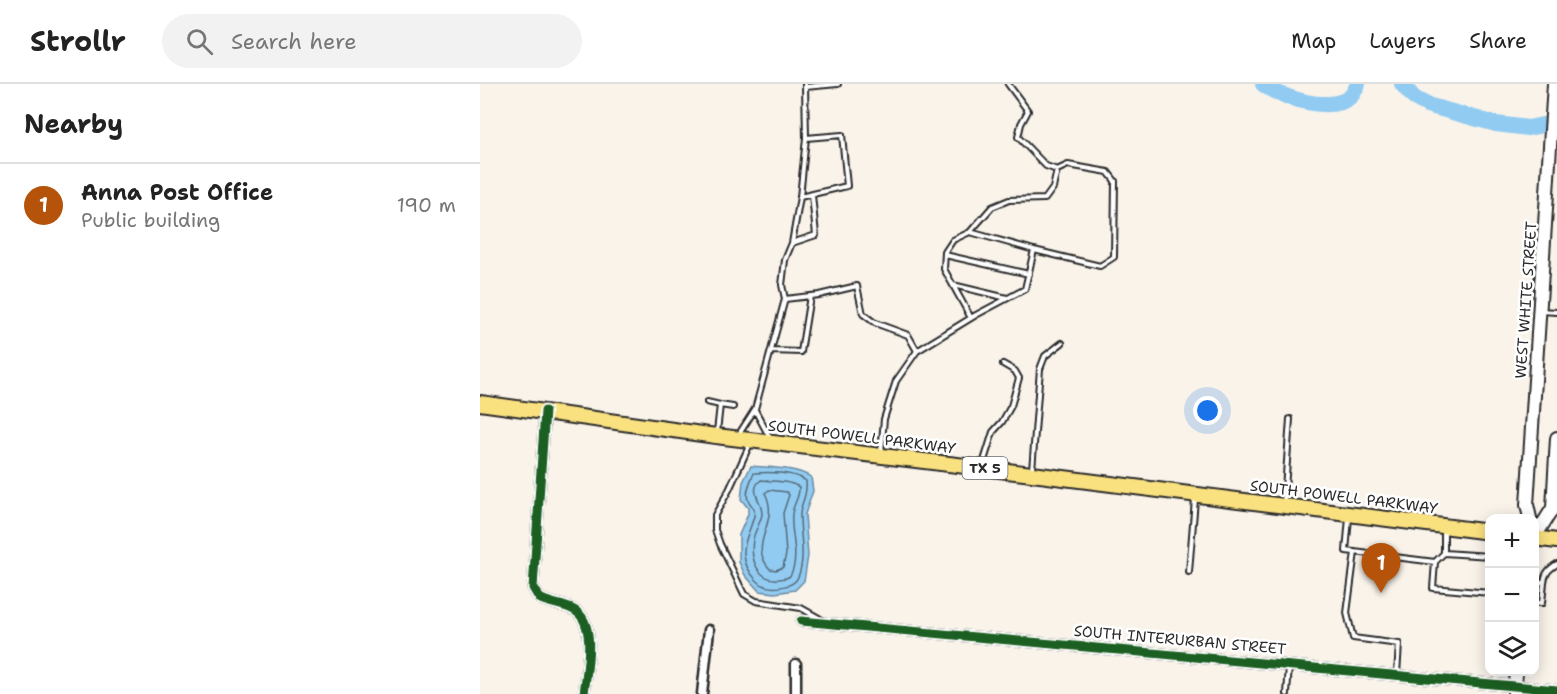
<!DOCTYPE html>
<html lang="en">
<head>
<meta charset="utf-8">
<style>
	body { margin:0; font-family:"Shantell Sans",sans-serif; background:#f2f2f2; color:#222 }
	.controls { position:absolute; right:18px; bottom:18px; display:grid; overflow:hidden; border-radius:12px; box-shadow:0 3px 15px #0003 }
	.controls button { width:54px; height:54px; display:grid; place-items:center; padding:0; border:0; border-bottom:2px solid #e0e0e0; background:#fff; color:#222; font:30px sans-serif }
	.you { position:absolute; left:728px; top:327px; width:21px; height:21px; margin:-15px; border:4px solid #fff; border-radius:50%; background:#1a73e8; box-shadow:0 0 0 9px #1a73e833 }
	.badge { display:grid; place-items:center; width:39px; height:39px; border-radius:50%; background:#b45309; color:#fff; font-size:20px; font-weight:700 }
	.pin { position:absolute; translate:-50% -50px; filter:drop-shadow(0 2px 3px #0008) }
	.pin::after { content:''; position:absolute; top:32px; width:21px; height:18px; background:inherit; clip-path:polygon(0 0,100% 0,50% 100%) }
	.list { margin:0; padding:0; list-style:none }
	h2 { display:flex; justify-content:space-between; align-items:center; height:78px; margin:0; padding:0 24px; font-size:26px }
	h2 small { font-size:20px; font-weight:400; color:#767676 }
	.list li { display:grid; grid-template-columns:39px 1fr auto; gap:18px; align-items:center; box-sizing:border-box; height:84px; padding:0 24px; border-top:2px solid #e0e0e0 }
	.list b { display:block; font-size:22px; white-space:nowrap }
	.list p { margin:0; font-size:20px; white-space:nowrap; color:#767676 }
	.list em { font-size:20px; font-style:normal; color:#767676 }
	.icon { flex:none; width:33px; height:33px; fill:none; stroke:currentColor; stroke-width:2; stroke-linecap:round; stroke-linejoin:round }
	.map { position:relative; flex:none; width:1077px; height:610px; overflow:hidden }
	header { display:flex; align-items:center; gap:36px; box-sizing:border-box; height:84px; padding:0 30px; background:#fff; border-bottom:2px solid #e0e0e0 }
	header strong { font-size:28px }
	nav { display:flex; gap:33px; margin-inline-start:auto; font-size:21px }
	.search { width:420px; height:54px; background:#f2f2f2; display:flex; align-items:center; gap:15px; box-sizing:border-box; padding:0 21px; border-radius:33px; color:#767676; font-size:22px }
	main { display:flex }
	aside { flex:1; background:#fff }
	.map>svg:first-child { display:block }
	.water { fill:#92cbf1; stroke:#698ba2; stroke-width:1.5 }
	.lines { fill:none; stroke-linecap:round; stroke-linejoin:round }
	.shore { stroke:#546b7a; stroke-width:1.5 }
	.river { stroke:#92cbf1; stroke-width:16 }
	.service-casing { stroke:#2b2b2b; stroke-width:8 }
	.minor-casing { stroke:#2b2b2b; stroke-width:13 }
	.secondary-casing { stroke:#2b2b2b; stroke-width:16 }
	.primary-casing { stroke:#2b2b2b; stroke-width:18 }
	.service { stroke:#fff; stroke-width:4 }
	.minor { stroke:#fff; stroke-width:8 }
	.secondary { stroke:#fff; stroke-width:12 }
	.primary { stroke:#fae180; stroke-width:14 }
	.cycleway-casing { stroke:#fff; stroke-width:13 }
	.cycleway { stroke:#1b5e20; stroke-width:9 }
	.labels { text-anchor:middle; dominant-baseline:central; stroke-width:5; stroke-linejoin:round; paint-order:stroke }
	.shield { fill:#fff; stroke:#6b6b6b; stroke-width:1.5 }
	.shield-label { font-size:14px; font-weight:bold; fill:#2b2b2b }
	.street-label { font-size:15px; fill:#2b2b2b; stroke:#fff }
</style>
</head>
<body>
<header>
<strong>Strollr</strong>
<div class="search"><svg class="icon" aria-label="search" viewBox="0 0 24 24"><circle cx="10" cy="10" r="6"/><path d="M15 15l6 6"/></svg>Search here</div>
<nav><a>Map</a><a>Layers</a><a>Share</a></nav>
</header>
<main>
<aside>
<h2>Nearby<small></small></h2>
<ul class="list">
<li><span class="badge">1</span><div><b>Anna Post Office</b><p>Public building</p></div><em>190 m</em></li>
</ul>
</aside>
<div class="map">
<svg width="1077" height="610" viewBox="0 0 1077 610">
	<rect width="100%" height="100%" fill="#f9f3ea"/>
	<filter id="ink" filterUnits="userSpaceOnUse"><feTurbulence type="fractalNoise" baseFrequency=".0167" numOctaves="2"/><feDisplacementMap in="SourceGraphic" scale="12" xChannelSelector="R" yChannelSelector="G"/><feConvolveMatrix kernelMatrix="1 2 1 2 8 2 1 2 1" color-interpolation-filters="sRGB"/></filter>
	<g filter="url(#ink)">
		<path class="water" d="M271,382C291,384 314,383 331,393L333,407L325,430L328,472L324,497L315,506L295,509L279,507L265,491L259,478V451L268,430V424L261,415L263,398Z"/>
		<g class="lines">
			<path class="shore" d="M274,389C289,388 314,388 326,397C328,414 319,420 320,433C320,452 326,474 318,493C314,504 290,506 281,500C274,495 267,485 265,477C261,460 270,448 274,432C276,424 271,422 268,416C265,408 271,396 274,389Z
				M281,396C294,397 309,397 319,403C320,413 313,420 312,430C310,449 320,471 311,490C309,495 304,494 299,495C277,497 270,474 273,456C274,447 281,439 282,430C282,417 268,406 281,396Z
				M289,406L307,408L309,411L303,429L306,470L303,483L296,486L290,485C266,460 301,439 285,409Z"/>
			<path class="river" d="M783,0C799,14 853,30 871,12C874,9 876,4 878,0
				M922,0L934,14L947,21L1016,40L1048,44L1077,38"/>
			<g class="service-casing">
				<path id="service" d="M528,0L548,27L541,40L538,53L566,82L577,86
					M325,3L358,0
					M320,113L367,102L362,51L326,54
					M490,148L554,166
					M312,159L336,151L332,111
					M465,171L549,190
					M473,201L527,214
					M305,215L339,211L377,202L383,230L395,239L428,251L437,267
					M1061,227L1077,228
					M292,267L321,268L330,212
					M227,318L240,321
					M275,326L290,354
					M237,348L240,321L253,323
					M259,350L275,325L305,215L302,201L305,176L312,159L320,113L326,54L325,0
					M270,360L249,406L235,431V446L240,460L264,510L276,517L321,524L346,538
					M401,368L404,335L416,297L437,267L491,234L496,231L545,205L554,166L620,182L634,173L635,97L628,88L588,81L577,86L573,104L565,115L529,116L512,123L490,148L473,156L465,168L464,185L491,234
					M503,380L513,348L522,338L531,322L539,294L535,287L523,280
					M552,386L560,285L565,272L582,259
					M804,419L810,335
					M869,434L866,467L955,478
					M964,446V469L955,478L953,504L1010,509
					M875,468L867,529L873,554L919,560L917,590
					M964,469L1010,472
					M709,488L715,415
					M1054,498H1064C1065,489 1069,485 1077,480
					M1054,519H1062L1064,498
					M807,610L809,582"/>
			</g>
			<g class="minor-casing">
				<path id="minor" d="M65,327L53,504L59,514C70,520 83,520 94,526C118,539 106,588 104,610
					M321,537L1077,606
					M316,580V610
					M222,610L229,546"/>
			</g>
			<g class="secondary-casing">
				<path id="secondary" d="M1050,434L1047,421L1074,0
					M1054,454L1073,424L1077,354
					M1034,610L1036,588"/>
			</g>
			<g class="primary-casing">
				<path id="primary" d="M0,319L236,352L552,390L1010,448
					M1054,454L1077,457"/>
			</g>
			<use href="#service" class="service"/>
			<use href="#minor" class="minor"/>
			<use href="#secondary" class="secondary"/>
			<use href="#primary" class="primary"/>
			<g class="cycleway-casing">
				<path id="cycleway" d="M65,327L53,504L59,514C70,520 83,520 94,526C118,539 106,588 104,610
					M321,537L1077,606"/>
			</g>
			<use href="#cycleway" class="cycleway"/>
		</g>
	</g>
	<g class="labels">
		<rect class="shield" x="482.5" y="373" width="45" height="22" rx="4.5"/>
		<g class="shield-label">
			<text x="505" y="384">TX 5</text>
		</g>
		<g class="street-label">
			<text transform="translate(1046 216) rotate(-86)">WEST WHITE STREET</text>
			<text transform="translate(382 353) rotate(7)">SOUTH POWELL PARKWAY</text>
			<text transform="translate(864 413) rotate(7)">SOUTH POWELL PARKWAY</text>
			<text transform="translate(700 556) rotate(5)">SOUTH INTERURBAN STREET</text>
		</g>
	</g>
</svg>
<div class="controls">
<button>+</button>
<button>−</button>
<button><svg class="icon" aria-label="layers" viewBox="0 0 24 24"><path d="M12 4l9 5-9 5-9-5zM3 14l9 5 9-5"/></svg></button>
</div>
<div class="you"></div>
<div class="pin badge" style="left:901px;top:509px">1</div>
</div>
</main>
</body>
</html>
